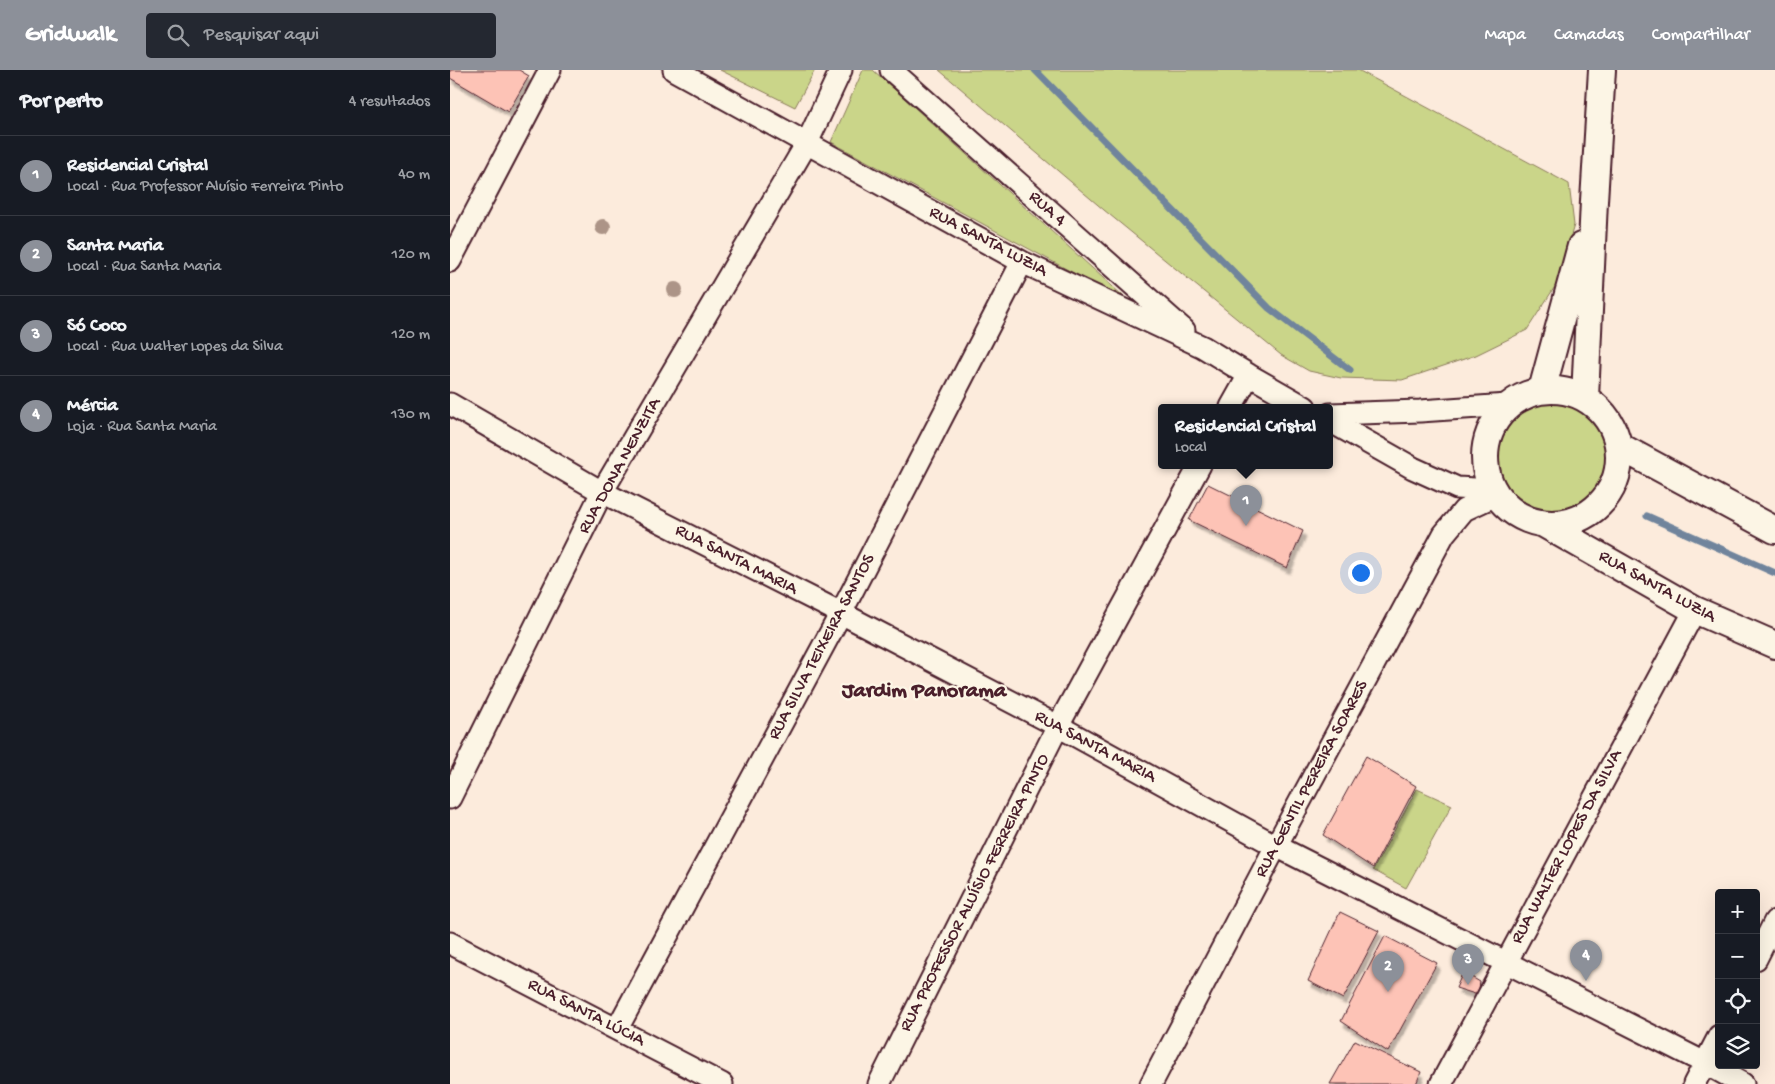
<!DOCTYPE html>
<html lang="pt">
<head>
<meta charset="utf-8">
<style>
	body { margin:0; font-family:"Gochi Hand",sans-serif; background:#242831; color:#f1f3f6 }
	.controls { position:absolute; right:15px; bottom:15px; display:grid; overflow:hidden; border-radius:5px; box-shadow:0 5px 20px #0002 }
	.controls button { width:45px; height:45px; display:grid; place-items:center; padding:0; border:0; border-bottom:1px solid #363941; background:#171b24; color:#f1f3f6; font:25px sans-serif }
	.you { position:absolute; left:910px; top:502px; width:18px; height:18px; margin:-12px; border:4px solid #fff; border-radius:50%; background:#1a73e8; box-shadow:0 0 0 8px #1a73e833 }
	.badge { display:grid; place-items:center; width:32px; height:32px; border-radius:50%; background:#8c9099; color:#fff; font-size:16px; font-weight:700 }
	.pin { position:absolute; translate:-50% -41px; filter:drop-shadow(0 1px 2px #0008) }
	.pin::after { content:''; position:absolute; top:26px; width:18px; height:15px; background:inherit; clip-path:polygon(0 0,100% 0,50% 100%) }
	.popup { position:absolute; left:708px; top:334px; width:175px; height:65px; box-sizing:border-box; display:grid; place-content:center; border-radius:5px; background:#171b24; filter:drop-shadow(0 1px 4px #0005); font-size:16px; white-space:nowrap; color:#9ea1a6 }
	.popup b { font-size:19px; color:#f1f3f6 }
	.popup::after { content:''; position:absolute; left:50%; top:100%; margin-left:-10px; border:10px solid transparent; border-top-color:#171b24 }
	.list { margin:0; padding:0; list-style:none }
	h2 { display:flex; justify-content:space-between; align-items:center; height:65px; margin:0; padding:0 20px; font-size:21px }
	h2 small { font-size:16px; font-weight:400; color:#9ea1a6 }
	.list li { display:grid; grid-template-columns:32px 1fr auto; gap:15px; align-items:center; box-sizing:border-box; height:80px; padding:0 20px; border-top:1px solid #363941 }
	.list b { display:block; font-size:19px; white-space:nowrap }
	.list p { margin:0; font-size:16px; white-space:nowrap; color:#9ea1a6 }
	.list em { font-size:16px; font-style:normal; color:#9ea1a6 }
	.icon { flex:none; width:28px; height:28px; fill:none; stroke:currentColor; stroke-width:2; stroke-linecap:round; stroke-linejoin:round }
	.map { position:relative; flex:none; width:1325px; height:1014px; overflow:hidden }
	header { display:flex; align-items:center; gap:30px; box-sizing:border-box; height:70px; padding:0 25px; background:#8c9099; color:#fff }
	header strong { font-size:24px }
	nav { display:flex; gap:28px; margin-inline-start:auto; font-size:18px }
	.search { width:350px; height:45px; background:#242831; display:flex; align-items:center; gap:12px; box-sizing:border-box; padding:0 18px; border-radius:5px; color:#9ea1a6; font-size:19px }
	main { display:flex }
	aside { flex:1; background:#171b24 }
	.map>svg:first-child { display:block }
	.green { fill:#cad589; stroke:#8a7a5a }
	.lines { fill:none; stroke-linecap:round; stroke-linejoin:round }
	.stream { stroke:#6f849c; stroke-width:7 }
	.building { fill:#fdc3b6; stroke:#4a1f2b; filter:url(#shadow) }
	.minor-casing { stroke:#4a1f2b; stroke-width:25 }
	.tertiary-casing { stroke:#4a1f2b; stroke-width:30 }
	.minor { stroke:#fcf5e5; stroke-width:21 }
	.tertiary { stroke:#fcf5e5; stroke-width:26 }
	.tree { fill:#ac9487 }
	.labels { text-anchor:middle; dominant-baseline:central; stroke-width:4.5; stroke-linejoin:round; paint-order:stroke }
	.street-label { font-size:18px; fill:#4a1f2b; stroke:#fcf5e5 }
	.district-label { font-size:22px; font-weight:bold; fill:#4a1f2b; stroke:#fcf5e5 }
</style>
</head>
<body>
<header>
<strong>Gridwalk</strong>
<div class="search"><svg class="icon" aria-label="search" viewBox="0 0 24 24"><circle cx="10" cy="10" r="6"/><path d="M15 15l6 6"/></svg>Pesquisar aqui</div>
<nav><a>Mapa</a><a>Camadas</a><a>Compartilhar</a></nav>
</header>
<main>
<aside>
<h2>Por perto<small>4 resultados</small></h2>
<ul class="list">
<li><span class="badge">1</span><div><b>Residencial Cristal</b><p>Local · Rua Professor Aluísio Ferreira Pinto</p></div><em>40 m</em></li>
<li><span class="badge">2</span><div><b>Santa Maria</b><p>Local · Rua Santa Maria</p></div><em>120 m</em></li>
<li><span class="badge">3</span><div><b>Só Coco</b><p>Local · Rua Walter Lopes da Silva</p></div><em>120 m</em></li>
<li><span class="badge">4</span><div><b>Mércia</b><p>Loja · Rua Santa Maria</p></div><em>130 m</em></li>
</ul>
</aside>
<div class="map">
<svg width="1325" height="1014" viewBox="0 0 1325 1014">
	<defs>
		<filter id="shadow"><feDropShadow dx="3" dy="5.5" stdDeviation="1" flood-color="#0004"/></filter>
	</defs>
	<rect width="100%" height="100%" fill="#fcebdc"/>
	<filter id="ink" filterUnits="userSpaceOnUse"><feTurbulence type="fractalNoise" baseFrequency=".02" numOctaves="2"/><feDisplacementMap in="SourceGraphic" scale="10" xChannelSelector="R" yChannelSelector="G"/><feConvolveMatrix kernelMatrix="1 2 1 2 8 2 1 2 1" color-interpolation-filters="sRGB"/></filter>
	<g filter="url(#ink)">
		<path class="green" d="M270,0H365L345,37Z
			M413,0H423L683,235L381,72Z
			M489,0H908L1119,114L1124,155L1106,215L1077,260L1026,285L952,310L891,308L859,301L831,285L654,140Z
			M1044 386a58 58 0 1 1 116 0a58 58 0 1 1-116 0Z
			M967,719L1002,735L956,818L923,800Z"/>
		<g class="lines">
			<path class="stream" d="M585,0L819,238L900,300
				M1197,446L1325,503"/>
		</g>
		<path class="building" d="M0,0H69L79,6L58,42L0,8Z
			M758,414L853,461L837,498L739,450Z
			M916,686L966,716L923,798L873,765Z
			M890,842L929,861L893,929L858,911Z
			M935,866L987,893L938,982L891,951Z
			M1013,902L1030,912L1028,925L1006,918Z
			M905,970L971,1002L966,1014H880Z"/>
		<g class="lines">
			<g class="minor-casing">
				<path id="minor" d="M224,0L572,192L753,277L799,305L855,337
					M441,0L734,260
					M0,191L100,0
					M0,334L152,422L391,543L608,656L826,776L1255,993L1293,1014
					M781,337L799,305
					M880,344L970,341L1058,335
					M880,351L963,398L1007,418L1043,420
					M0,728L152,422L357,73L391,0
					M0,873L272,1014
					M1306,889L1325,851
					M167,959L391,543L572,192
					M429,1014L608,656L750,395
					M701,1014L826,776L994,464L1014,440L1046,425
					M991,1014L1245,540
					M1244,1014L1269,966"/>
			</g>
			<g class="tertiary-casing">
				<path id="tertiary" d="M1092,320L1131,176
					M1035 387a67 67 0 1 1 134 0a67 67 0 1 1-134 0Z
					M1135,328L1144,131L1152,0
					M1169,376L1325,460
					M1092,453L1245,540L1325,575"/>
			</g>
			<use href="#minor" class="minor"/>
			<use href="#tertiary" class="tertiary"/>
		</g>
		<g class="tree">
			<circle cx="153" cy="157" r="8"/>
			<circle cx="225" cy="220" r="8"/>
		</g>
	</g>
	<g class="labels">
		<g class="street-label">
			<text transform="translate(597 139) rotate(42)">RUA 4</text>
			<text transform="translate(538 172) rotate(28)">RUA SANTA LUZIA</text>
			<text transform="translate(170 396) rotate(-61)">RUA DONA NENZITA</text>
			<text transform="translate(286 490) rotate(27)">RUA SANTA MARIA</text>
			<text transform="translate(1207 517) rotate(29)">RUA SANTA LUZIA</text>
			<text transform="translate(372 577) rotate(-62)">RUA SILVA TEIXEIRA SANTOS</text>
			<text transform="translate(645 677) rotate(28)">RUA SANTA MARIA</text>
			<text transform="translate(862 709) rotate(-62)">RUA GENTIL PEREIRA SOARES</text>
			<text transform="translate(1117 777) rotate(-62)">RUA WALTER LOPES DA SILVA</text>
			<text transform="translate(525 823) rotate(-63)">RUA PROFESSOR ALUÍSIO FERREIRA PINTO</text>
			<text transform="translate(136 943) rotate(27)">RUA SANTA LÚCIA</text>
		</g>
		<g class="district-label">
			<text x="474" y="622">Jardim Panorama</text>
		</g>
	</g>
</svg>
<div class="controls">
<button>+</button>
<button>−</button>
<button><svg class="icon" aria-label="locate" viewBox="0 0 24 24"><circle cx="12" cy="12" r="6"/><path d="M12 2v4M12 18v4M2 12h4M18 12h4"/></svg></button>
<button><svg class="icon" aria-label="layers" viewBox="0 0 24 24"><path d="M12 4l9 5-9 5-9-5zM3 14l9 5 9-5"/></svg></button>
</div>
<div class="you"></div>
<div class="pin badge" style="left:796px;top:456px">1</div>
<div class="popup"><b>Residencial Cristal</b>Local</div>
<div class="pin badge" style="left:938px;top:922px">2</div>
<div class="pin badge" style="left:1018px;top:915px">3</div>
<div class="pin badge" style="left:1136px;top:911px">4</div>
</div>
</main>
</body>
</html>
